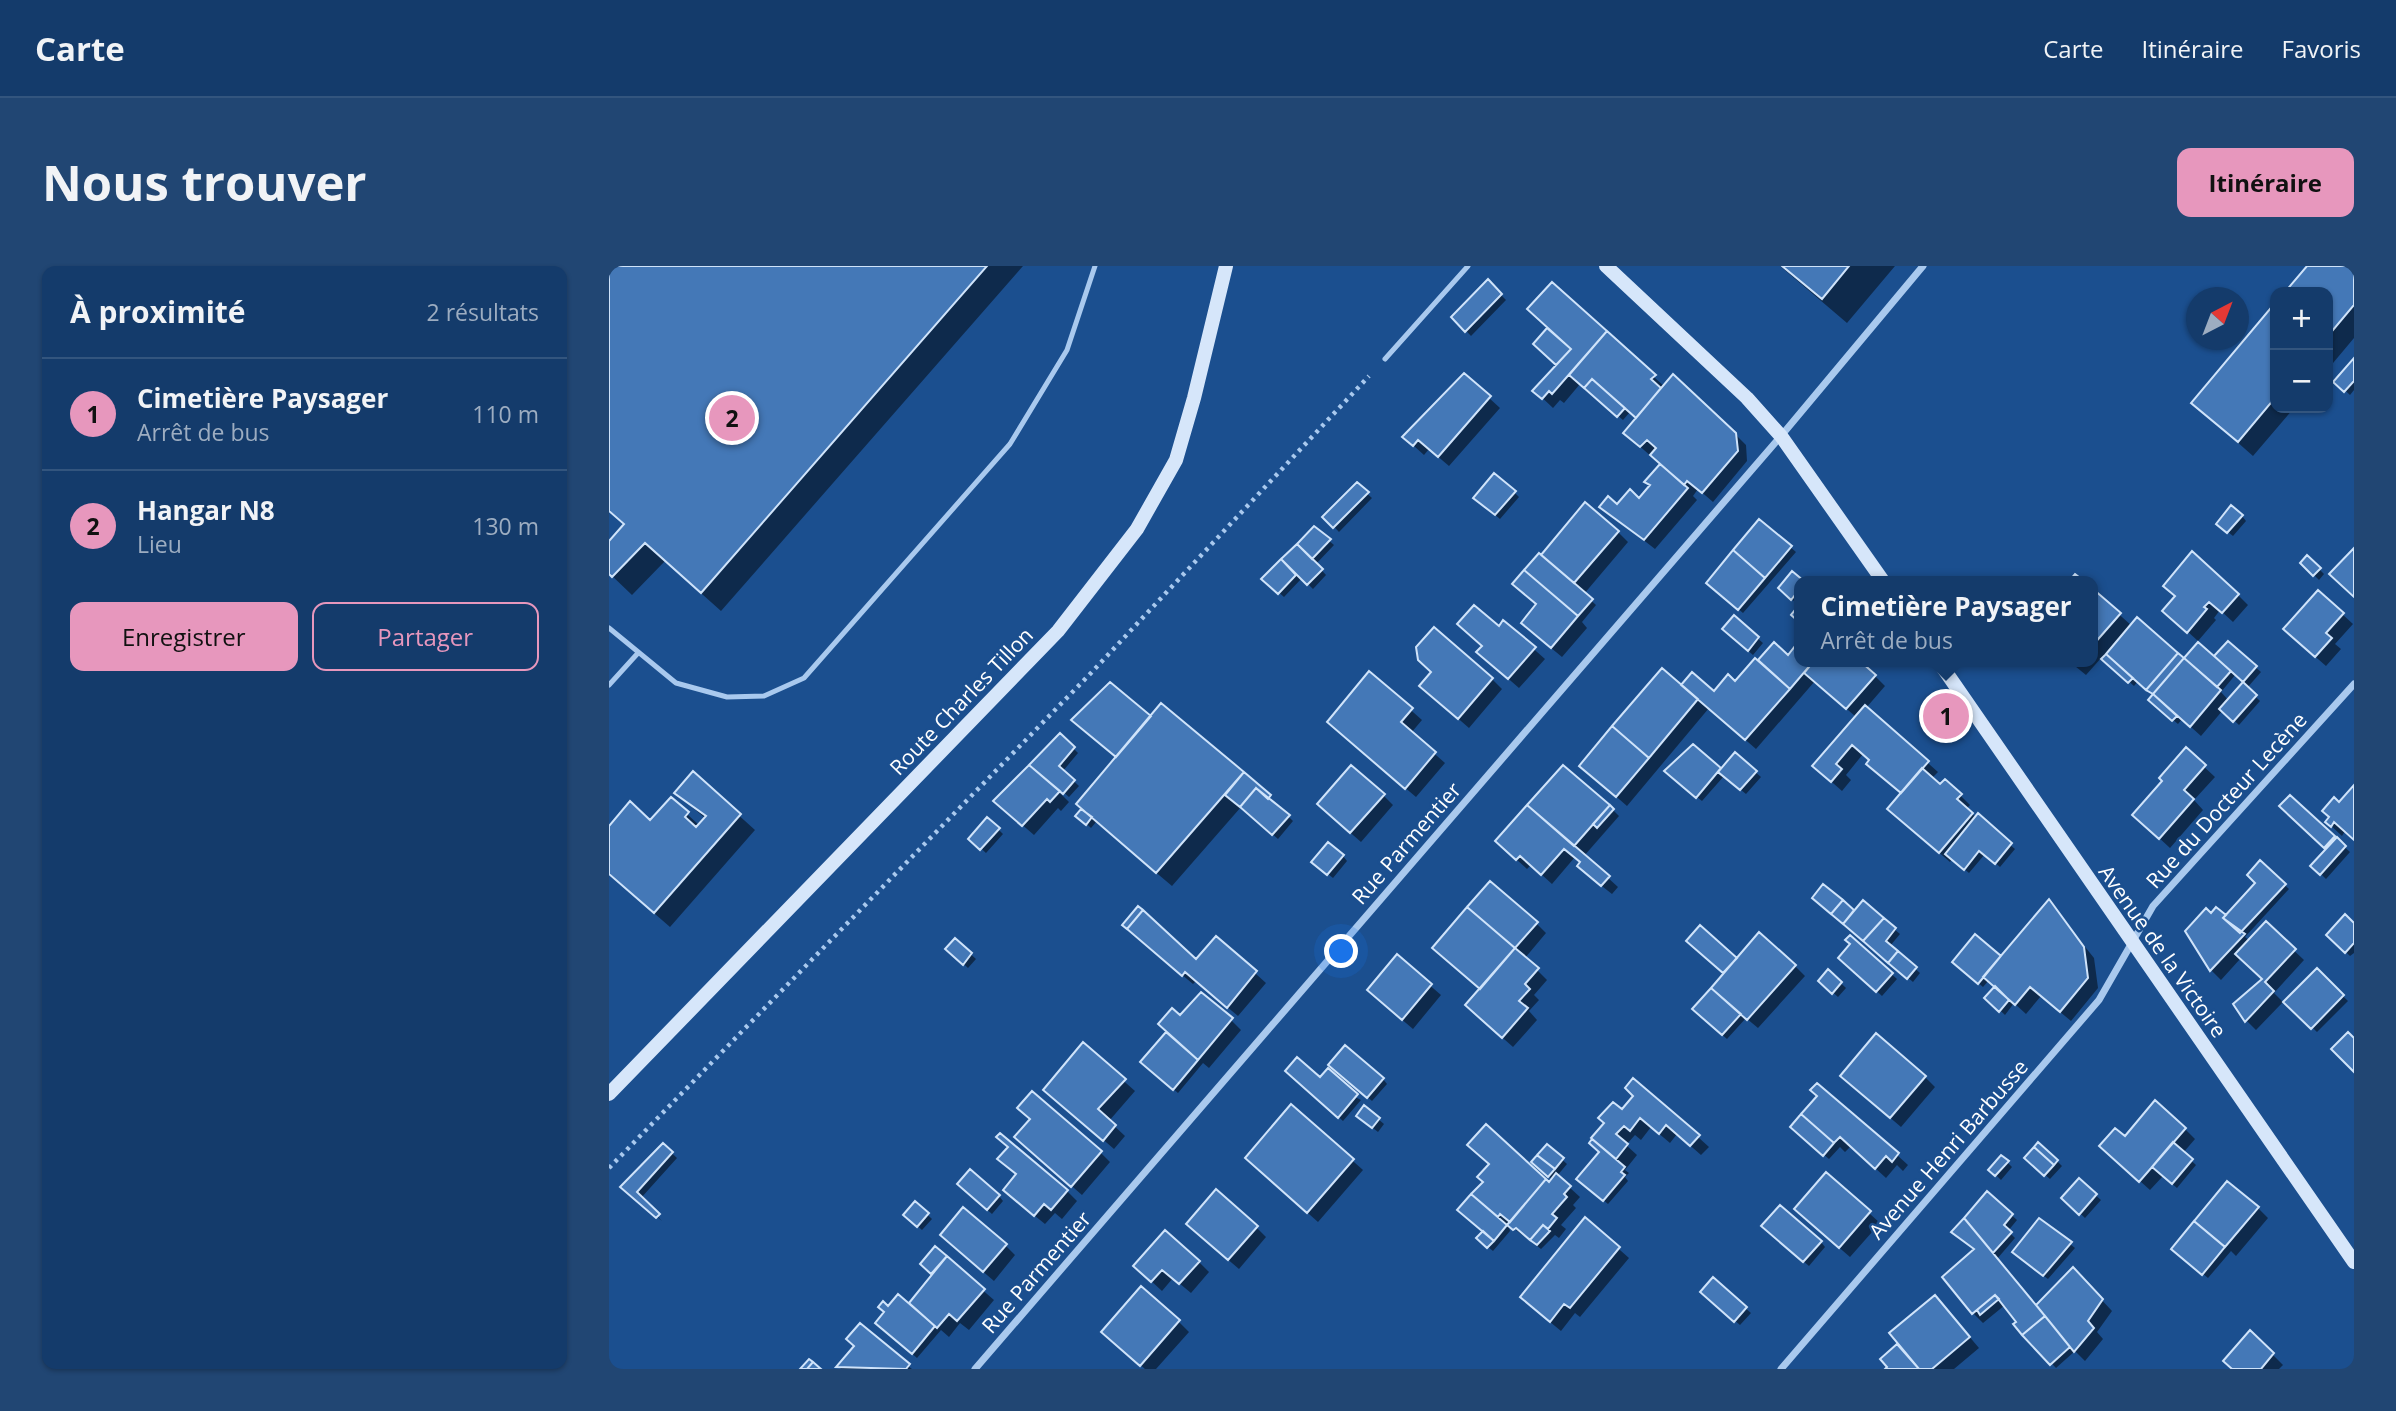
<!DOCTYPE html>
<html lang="fr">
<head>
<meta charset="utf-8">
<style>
	body { margin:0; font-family:"Open Sans",sans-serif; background:#214673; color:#f1f3f6 }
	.controls { position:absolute; right:21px; top:21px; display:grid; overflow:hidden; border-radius:14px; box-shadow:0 2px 5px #0004 }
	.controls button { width:63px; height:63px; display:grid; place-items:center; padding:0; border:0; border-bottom:2px solid #33557e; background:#143b6b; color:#f1f3f6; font:35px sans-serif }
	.compass { position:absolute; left:1577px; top:21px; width:63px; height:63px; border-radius:50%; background:#143b6b; box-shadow:0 2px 5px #0004; rotate:42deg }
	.you { position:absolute; left:733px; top:686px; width:24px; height:24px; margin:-18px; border:5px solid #fff; border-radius:50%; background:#1a73e8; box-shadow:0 0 0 10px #1a73e833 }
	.badge { display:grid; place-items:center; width:46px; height:46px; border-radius:50%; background:#e797bd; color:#111; font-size:23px; font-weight:700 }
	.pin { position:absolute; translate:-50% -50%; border:4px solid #fff; box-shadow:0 2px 7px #0006 }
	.popup { position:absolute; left:1185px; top:310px; width:304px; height:91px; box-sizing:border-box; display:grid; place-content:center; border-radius:14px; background:#143b6b; filter:drop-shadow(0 2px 5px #0005); font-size:23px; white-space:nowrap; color:#9dadc1 }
	.popup b { font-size:26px; color:#f1f3f6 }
	.popup::after { content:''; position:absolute; left:50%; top:100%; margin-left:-14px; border:14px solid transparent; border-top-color:#143b6b }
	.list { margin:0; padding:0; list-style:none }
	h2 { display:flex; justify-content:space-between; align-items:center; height:91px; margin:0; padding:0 28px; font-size:30px }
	h2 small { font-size:23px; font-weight:400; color:#9dadc1 }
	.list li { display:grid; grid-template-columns:46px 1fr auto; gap:21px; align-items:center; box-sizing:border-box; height:112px; padding:0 28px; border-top:2px solid #33557e }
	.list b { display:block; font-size:26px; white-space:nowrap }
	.list p { margin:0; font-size:23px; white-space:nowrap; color:#9dadc1 }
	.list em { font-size:23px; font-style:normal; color:#9dadc1 }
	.actions { display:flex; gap:14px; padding:21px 28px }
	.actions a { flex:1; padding:16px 0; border:2px solid #e797bd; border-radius:14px; text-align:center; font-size:24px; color:#e797bd }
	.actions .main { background:#e797bd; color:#111 }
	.map { position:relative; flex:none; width:1745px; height:1103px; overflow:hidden; border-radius:14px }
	header { display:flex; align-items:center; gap:42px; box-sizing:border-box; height:98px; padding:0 35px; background:#143b6b; border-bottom:2px solid #33557e }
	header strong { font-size:33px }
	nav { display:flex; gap:38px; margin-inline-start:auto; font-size:24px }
	.intro { display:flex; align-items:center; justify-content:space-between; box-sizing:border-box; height:168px; padding:0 42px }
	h1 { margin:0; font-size:49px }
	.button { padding:18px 32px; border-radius:14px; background:#e797bd; color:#111; font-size:24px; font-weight:700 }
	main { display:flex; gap:42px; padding:0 42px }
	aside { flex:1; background:#143b6b; border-radius:14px; box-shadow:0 2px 5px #0004 }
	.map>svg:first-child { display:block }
	.shadow { fill:#0007; fill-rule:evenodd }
	.building { fill:#4478b7; stroke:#cfe3fa; stroke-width:2 }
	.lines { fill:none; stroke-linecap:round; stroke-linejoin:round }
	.path { stroke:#a9c9ee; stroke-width:4.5; stroke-dasharray:3.5 5; stroke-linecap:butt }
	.lane { stroke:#a9c9ee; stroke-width:5 }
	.street { stroke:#a9c9ee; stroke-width:7 }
	.secondary { stroke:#d6e6fa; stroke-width:14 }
	.labels { text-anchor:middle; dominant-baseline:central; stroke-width:5; stroke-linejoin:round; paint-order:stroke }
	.street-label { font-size:21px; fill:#fff; stroke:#1b4f8f }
</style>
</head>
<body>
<header>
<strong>Carte</strong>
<nav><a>Carte</a><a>Itinéraire</a><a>Favoris</a></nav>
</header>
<div class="intro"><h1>Nous trouver</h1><a class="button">Itinéraire</a></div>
<main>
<aside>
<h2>À proximité<small>2 résultats</small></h2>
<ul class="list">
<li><span class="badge">1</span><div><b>Cimetière Paysager</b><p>Arrêt de bus</p></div><em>110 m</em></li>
<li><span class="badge">2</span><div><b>Hangar N8</b><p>Lieu</p></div><em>130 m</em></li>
</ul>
<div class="actions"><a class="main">Enregistrer</a><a>Partager</a></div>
</aside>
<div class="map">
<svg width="1745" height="1103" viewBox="0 0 1745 1103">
	<rect width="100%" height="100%" fill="#1b4f8f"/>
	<path class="shadow" d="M0,0H414L112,345L56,295L23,329L0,307V278L16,259L0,245Z
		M1171,0H1286L1238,57Z
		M1700,0H1745V72L1719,103V26H1678Z
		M879,16L897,34L862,70L844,51Z
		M943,19L1056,121L1126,168L1137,179L1138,195L1104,236L1089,223L1084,230L1088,234L1046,283L992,241L1030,234L1042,220L1038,216L1052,199L1027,177L1029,152L1021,146L1014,154L971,118L955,137L951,134L944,142L926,125L949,99L926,78L946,66Z
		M1666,40V142H1685L1644,190L1584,137Z
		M1745,95V124L1741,129L1727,116Z
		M855,109L891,142L840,200L820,183L815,189L795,171Z
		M748,219L763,232L730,266L716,251Z
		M905,226L910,231L891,253L871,236Z
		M1633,250L1637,255L1624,270L1614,262Z
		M1151,255L1187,286L1134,347L1103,321Z
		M705,262L725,279L707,298L717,309L704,323L693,312L675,331L655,313Z
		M1009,266L1019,276L975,328L987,339L973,356L978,362L953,391L924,367L932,291Z
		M1698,291L1715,308L1710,314L1693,297Z
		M1183,308L1192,315L1187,337L1171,322Z
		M1484,325L1523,360L1575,395L1605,393L1619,377L1652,406L1638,422L1651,435L1630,459L1614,444L1592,470L1573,453L1569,458L1545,438V429L1529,415L1525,420L1493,391L1477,409L1461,396H1484ZM1627,408L1636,417L1620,435L1612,426Z
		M1709,326L1744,358L1726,378L1732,383L1717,400L1686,373Z
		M1629,329L1639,339L1624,356L1611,344L1605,352L1607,354L1589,375L1556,345Z
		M1125,352L1154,377L1144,389L1120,368Z
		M895,357L936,393L910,422L880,396Z
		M1165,378L1179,391L1190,378V396H1249L1266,410L1276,420L1257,442L1329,506L1323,512L1351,529L1361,539L1357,543L1406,583L1391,601L1376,588L1360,607L1343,593L1341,596L1291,553L1293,528L1254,488L1237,509L1242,514L1233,525L1216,510L1247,451L1206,415L1147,483L1100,442L1018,540L972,500L1072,421L1105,427L1126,417Z
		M823,406L883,413L893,423L860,462L822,429Z
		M760,407L813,454L802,467L836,497L807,531L730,466Z
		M552,439L634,507L684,555L669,573L632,541L563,620L487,556L482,562L469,550L508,492Z
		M451,469L469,487L454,505L470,520L460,531L453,525L451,527L460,536L452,545L449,542L425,569L397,545Z
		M1084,480L1112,505L1126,488L1152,511L1137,528L1115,510L1093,535L1062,510Z
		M1577,484L1606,511L1585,534L1594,544L1561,582L1535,558L1556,515Z
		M84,508L146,564L61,661L0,608V563L78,548L91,560L97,553L67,527Z
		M1745,521V573L1736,565L1733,570L1718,556Z
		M774,529L784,539L752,576L720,548Z
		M1681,531L1741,586L1717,613L1704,600L1719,583L1672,540Z
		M1000,540L1010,550L975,590L1009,621L1003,628L980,610L966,591L943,618L922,599L918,603L898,585Z
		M389,563L394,568L377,587L362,573Z
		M734,590L738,595L724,612L709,600Z
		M1651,596L1680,623L1636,671L1641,675L1657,658L1695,694L1665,727L1674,736L1647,764L1637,754L1655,713L1632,692L1612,714L1602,704L1578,665L1602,649L1617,652L1649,617Z
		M1215,621L1246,647L1254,637L1291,668L1281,680L1311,707L1304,716L1210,636Z
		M1440,636L1485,692L1489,722L1462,755L1432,730L1417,748L1405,737L1396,749L1378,732L1387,721L1380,714L1374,721L1350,700L1392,693Z
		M927,657L937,667L916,692L938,714L925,729L930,734L920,745L928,754L904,781L868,749L873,724L836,692Z
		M1745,659V687L1741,690L1719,669Z
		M1241,671L1288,713L1273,730L1232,692L1244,679Z
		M607,672L657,717L629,750L587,715L584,718L530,673L587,695Z
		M346,674L367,693L359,702L339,683Z
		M1083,680L1128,694L1186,700L1196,710L1149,762L1137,752L1118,773L1090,748L1116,708Z
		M788,691L832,729L804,763L770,734Z
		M1708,705L1739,735L1708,766L1677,736Z
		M1220,706L1237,722L1229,731L1211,715Z
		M571,752L622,754L632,764L600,802L594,797L569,827L538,800L566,772Z
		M474,779L526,825L500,855L516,870L505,883L447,833Z
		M726,803L774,813L778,818L763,835Z
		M683,810L711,813L752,834L734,855Z
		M1316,811L1326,821L1292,861L1244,820Z
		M1026,830L1089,871L1100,881L1092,889L1068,868L1061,877L1042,861L1032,874L1026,869L1017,879L1028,889L1016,904L1020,907L1016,911L1019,915L999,938L974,917L992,886L982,877Z
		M1210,831L1288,889L1299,899L1294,905L1288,899L1277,912L1242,880L1236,886L1231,881L1220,893L1188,866Z
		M682,840L754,904L709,956L648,902Z
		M756,842L775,858L769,866L754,854Z
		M423,854L491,886L501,896L473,929L418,881Z
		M1576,863L1586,873L1574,887L1587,899L1568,922L1554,910L1541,924L1503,890L1516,873Z
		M54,879L68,892L32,932L53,955L18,925Z
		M938,880L958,898L948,910L971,931L964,939L967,942L952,959L957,963L950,972L946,969L932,983L899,958L901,965L884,985L874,977L876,966L868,935L940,918L944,914L929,901Z
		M1448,895L1453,900L1441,913L1422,897Z
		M1398,896L1403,901L1392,914L1382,904Z
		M1217,908L1271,957L1241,991L1197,953Z
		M1470,915L1492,934L1476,952L1455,932Z
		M355,923L390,930L394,935L383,948Z
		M458,925L468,935L453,953L446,947L436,958L406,934Z
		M1378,927L1408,954L1399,965L1406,972L1388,993L1428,1041L1464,1003L1503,1045L1488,1066L1494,1073L1476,1095L1466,1085L1447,1102L1415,1068L1410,1056L1396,1039L1374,1057L1364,1047L1366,985L1345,966Z
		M306,937L323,953L313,964L296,949Z
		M1649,942L1659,952L1627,990L1622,985L1599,1012L1569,987Z
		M977,954L1020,992L971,1051L966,1047L952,1065L923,1041Z
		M647,961L657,971L630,1003L589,968Z
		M1159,965L1212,976L1216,981L1200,1000Z
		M1461,978L1466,982L1439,1013L1410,991Z
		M343,979H396L406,989L385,1015Z
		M326,983L385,1034L360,1064L351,1057L340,1071L332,1064L308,1092L273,1061L280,1042L310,1045L325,1009L314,998Z
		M590,996L600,1006L582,1027L564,1012L553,1025L526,1000Z
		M1104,1014L1142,1047L1131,1059L1098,1031Z
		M1336,1042L1370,1082L1345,1103H1279L1281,1101L1273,1093Z
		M570,1056L580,1066L547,1103H536L505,1076Z
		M1641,1066L1674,1099L1670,1103H1624Z
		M247,1081L299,1100L303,1103H232L230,1101Z"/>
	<path class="building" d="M0,0H378L92,327L36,277L3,311L0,308V275L15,258L0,245Z
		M1173,0H1240L1213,33Z
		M1698,0H1745V39L1719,70V26H1676Z
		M879,13L893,28L856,66L842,51Z
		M943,16L998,65L943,128L940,125L933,133L923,125L962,83L918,43Z
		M1666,37V132L1629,176L1582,137Z
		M938,62L962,83L947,99L924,78Z
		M998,65L1047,109L1042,113L1052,122L1027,152L983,113L975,122L960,109Z
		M1745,92V115L1735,126L1724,116Z
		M855,107L882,130L829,191L809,174L804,180L793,171Z
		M1064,108L1127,167L1129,185L1093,227L1078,215L1075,219L1041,189L1047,182L1038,174L1031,181L1014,167Z
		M983,113L1016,142L1008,151L975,122Z
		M1051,198L1079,222L1035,274L990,241L999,230L1008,238L1021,223L1030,232L1041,219L1035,216Z
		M885,207L907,225L886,249L864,232Z
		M748,216L760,226L724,262L713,251Z
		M976,236L1010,265L965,317L932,289Z
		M1622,239L1634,249L1618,267L1607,258Z
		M1150,253L1183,280L1156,312L1124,284Z
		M705,260L722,273L703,293L688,278Z
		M688,278L714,303L698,319L672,293Z
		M1745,282V331L1720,308Z
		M1124,284L1156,312L1129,344L1097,317Z
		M1583,285L1630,328L1613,347L1600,336L1595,341L1598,343L1578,367L1553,345L1566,330L1554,320Z
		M930,287L984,333L969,350L915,304Z
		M1698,289L1712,302L1704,310L1691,297Z
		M672,293L687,309L669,328L652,313Z
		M915,304L969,350L942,382L912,357L927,338L903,318Z
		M1183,305L1195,315H1190V324L1182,334L1169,322Z
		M1466,308L1475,315H1460Z
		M1484,323L1512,347L1484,379Z
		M1709,324L1735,347L1717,367L1723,372L1706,391L1674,363Z
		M865,339L890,360L894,354L927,381L899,413L867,386L873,380L848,358Z
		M1190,339V356L1182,349Z
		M1125,349L1150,371L1139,385L1113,363Z
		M1528,351L1569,387L1537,424L1497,388Z
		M825,361L884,412L849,453L810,420L822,406L809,394L807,381Z
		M1190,375V396H1204L1181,423L1149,394L1165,376L1179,389Z
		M1619,375L1648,400L1634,416L1605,390Z
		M1589,376L1622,405L1608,421L1575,392Z
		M1569,387L1575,392L1544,428L1537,424Z
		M1497,388L1524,412L1519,417L1492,393Z
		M1146,392L1181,423L1136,474L1072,419L1083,406L1105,425L1119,408L1126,415Z
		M1575,392L1612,424L1581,461L1544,428Z
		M1204,396H1252L1267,409L1237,443L1195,407Z
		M1053,402L1089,433L1040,492L1003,460Z
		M760,405L804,442L792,456L827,486L796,523L718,456Z
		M501,416L542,450L507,491L462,454Z
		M1634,416L1648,429L1624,456L1610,443Z
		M1544,428L1568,450L1563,455L1539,434Z
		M552,437L635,506L547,607L467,538Z
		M1256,439L1320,495L1292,527L1257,498L1260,494L1243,479L1227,498L1233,503L1222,516L1203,500Z
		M1003,460L1040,492L1007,531L970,500Z
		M451,467L466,481L450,500L466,514L454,528L420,499Z
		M1084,478L1112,502L1087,532L1055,505Z
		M1577,481L1597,499L1575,524L1585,533L1550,573L1523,549L1553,515L1550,512Z
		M1126,486L1148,505L1131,524L1109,506Z
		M420,499L451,525L441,536L438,533L413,560L384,535Z
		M742,499L776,528L741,567L708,538Z
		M954,499L1001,539L965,580L918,539Z
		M1313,502L1331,518L1336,513L1353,528L1348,533L1364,547L1330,587L1278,543Z
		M84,505L132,548L45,647L0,608V560L21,535L41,554L62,531L80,546L76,551L87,561L97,550L65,527Z
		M635,506L662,529L659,533L647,522L631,541L616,529Z
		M1745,519V574L1725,556L1722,561L1716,556L1720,551L1713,545L1725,531L1730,536Z
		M647,522L681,549L663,569L631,541Z
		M1681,529L1726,570L1715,582L1670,540Z
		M918,539L1001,610L992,620L968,600L971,596L955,583L932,609L911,590L907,594L886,575Z
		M1001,539L1005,543L988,562L984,558Z
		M472,543L483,551L477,559L466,550Z
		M1369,547L1403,577L1386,598L1370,585L1355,604L1336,588Z
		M378,551L391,562L371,584L359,573Z
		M1728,571L1737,580L1711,609L1701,600Z
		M719,576L735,589L718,609L702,596Z
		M1651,594L1677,618L1631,667L1614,652L1646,617L1638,609Z
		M881,615L929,656L906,682L858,641Z
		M1214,618L1234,634L1222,648L1203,632Z
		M1440,633L1475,681L1479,712L1451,746L1421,721L1406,739L1374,711Z
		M1234,634L1245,644L1234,658L1222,648Z
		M1254,634L1275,652L1254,675L1234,658Z
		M529,640L534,644L518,663L513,659Z
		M858,641L906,682L871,723L823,682Z
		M1607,641L1617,649L1614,652L1636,668L1601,705L1576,665L1597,642L1602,647Z
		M534,644L587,693L607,670L648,705L618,742L576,706L573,710L518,663Z
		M1736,648L1745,657V677L1736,687L1717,669Z
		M1275,652L1287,662L1277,675L1289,685L1279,697L1254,675Z
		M1657,655L1687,683L1656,716L1665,725L1636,756L1624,738L1653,713L1626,688Z
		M1091,659L1128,692L1114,707L1077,675Z
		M1150,666L1187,699L1138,754L1102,722Z
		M1366,668L1392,690L1369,718L1343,696Z
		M1241,669L1284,707L1267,726L1229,692L1241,678L1236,674Z
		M346,672L363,687L354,699L336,683Z
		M906,682L930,702L916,718L921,723L910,735L919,742L893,772L856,739Z
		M1289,685L1308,701L1298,713L1279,697Z
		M788,688L823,718L793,754L758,724Z
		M1708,702L1735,729L1702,763L1674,736Z
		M1219,703L1233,716L1223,728L1209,715Z
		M1386,720L1400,734L1390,746L1375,732Z
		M1102,722L1132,748L1113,769L1083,743Z
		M592,726L624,752L589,794L549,758L563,742L571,749Z
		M557,766L589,794L564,824L531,796Z
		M1739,766L1745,772V806L1722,783Z
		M1267,767L1317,810L1281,852L1231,810Z
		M474,776L517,813L489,843L507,859L494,875L434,824Z
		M736,779L775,812L758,832L719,799Z
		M688,791L711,811L719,802L749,828L729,852L676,805Z
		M1024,812L1091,869L1081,880L1057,859L1050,868L1031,852L1021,865L1015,860L1007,868L1019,878L1007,893L982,872L995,857L989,852L1004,836L1013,843L1024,830L1016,822Z
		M1208,817L1290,887L1283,896L1277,890L1266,903L1231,871L1225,877L1192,848L1208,830L1201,824Z
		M423,825L493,885L462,921L405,871L421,853L408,842Z
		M1546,834L1577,862L1530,916L1490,880L1506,862L1516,870Z
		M682,838L745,893L698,947L636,892Z
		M755,839L771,852L763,862L747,850Z
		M1192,848L1225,877L1214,890L1181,861Z
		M877,858L937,913L901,956L891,948L889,951L862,928L874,916L868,911L880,898L858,879Z
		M391,867L459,924L442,944L435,938L425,950L394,924L407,908L388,893L399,881L387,871Z
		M983,873L1016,901L1012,906L1016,909L994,935L967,913L990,886L980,877Z
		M1429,876L1449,894L1445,899L1425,881Z
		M1564,876L1584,893L1563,918L1543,901Z
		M54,877L64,886L28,926L51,948L47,952L11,921Z
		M938,878L955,892L946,903L928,889Z
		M1425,881L1445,899L1435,910L1415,892Z
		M928,889L946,903L939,911L922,896Z
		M1392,889L1400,895L1386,910L1379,904Z
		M361,903L391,929L378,944L348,918Z
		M1217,906L1262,945L1230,982L1185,943Z
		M947,907L962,920L955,928L958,931L943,948L948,952L939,963L934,959L921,974L907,962L904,964L898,959L937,913L940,916Z
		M1470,912L1488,928L1470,949L1452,932Z
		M1618,915L1650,941L1616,981L1585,955Z
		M607,923L649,960L619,994L577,958Z
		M1378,925L1404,948L1395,959L1403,966L1384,987L1355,952Z
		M862,928L898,959L885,975L848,944Z
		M306,935L320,947L308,961L294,949Z
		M1171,939L1213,975L1194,996L1152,960Z
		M354,941L398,978L374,1006L331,969Z
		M976,951L1011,981L961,1042L955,1038L941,1056L911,1031Z
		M1355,952L1436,1050L1413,1069L1404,1058L1407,1056L1386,1029L1363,1048L1333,1011L1365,983L1342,966Z
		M1430,952L1463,976L1434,1010L1403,986Z
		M1585,955L1616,981L1593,1009L1562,983Z
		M934,959L941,965L928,979L921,974Z
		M556,964L591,995L570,1018L553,1004L542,1016L524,1000Z
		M874,965L885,975L878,982L867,972Z
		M326,980L338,990L322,1008L311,998Z
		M338,990L376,1023L348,1055L340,1048L328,1062L300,1037Z
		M1464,1001L1494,1033L1479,1055L1485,1062L1465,1086L1427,1039Z
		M1104,1011L1138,1041L1125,1056L1091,1026Z
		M532,1020L571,1054L531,1100L492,1066Z
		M289,1028L326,1060L303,1088L266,1057L275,1046L269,1041L274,1035L279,1040Z
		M1326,1029L1361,1071L1323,1103H1310L1280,1067Z
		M1386,1029L1390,1033L1371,1049L1368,1044Z
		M1436,1050L1461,1081L1441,1099L1413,1069Z
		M251,1057L301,1098L297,1103L227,1101L245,1080L237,1073Z
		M1641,1064L1665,1087L1652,1103H1623L1614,1095Z
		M1288,1078L1310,1103H1276L1278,1101L1271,1093Z
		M200,1093L204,1096L198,1103H191Z
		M204,1096L212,1103H198Z"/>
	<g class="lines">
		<path class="path" d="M0,902L482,407L760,110"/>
		<path class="lane" d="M776,93L859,0
			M0,362L67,417L118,431L155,430L195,412L401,178L458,84L486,0
			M0,419L29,387"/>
		<path class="street" d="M366,1103L1172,170L1314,0
			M1172,1103L1490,734L1544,640L1745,418"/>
		<path class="secondary" d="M997,0L1138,132L1172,170L1274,315
			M1330,396L1745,996
			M0,828L449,365L528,263L567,194L585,132L617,0"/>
	</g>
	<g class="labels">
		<g class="street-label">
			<text transform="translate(352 435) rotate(-46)">Route Charles Tillon</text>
			<text transform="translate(1617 534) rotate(-48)">Rue du Docteur Lecène</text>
			<text transform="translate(797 577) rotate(-49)">Rue Parmentier</text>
			<text transform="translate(1554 685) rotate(55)">Avenue de la Victoire</text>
			<text transform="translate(1339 883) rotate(-49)">Avenue Henri Barbusse</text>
			<text transform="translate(427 1006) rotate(-49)">Rue Parmentier</text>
		</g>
	</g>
</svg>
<div class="controls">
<button>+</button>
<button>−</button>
</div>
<svg class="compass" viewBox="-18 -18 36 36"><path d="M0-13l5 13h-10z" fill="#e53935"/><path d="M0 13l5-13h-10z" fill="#9dadc1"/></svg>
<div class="you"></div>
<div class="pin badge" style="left:1337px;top:450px">1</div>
<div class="popup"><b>Cimetière Paysager</b>Arrêt de bus</div>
<div class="pin badge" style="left:123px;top:152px">2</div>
</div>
</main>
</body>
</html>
